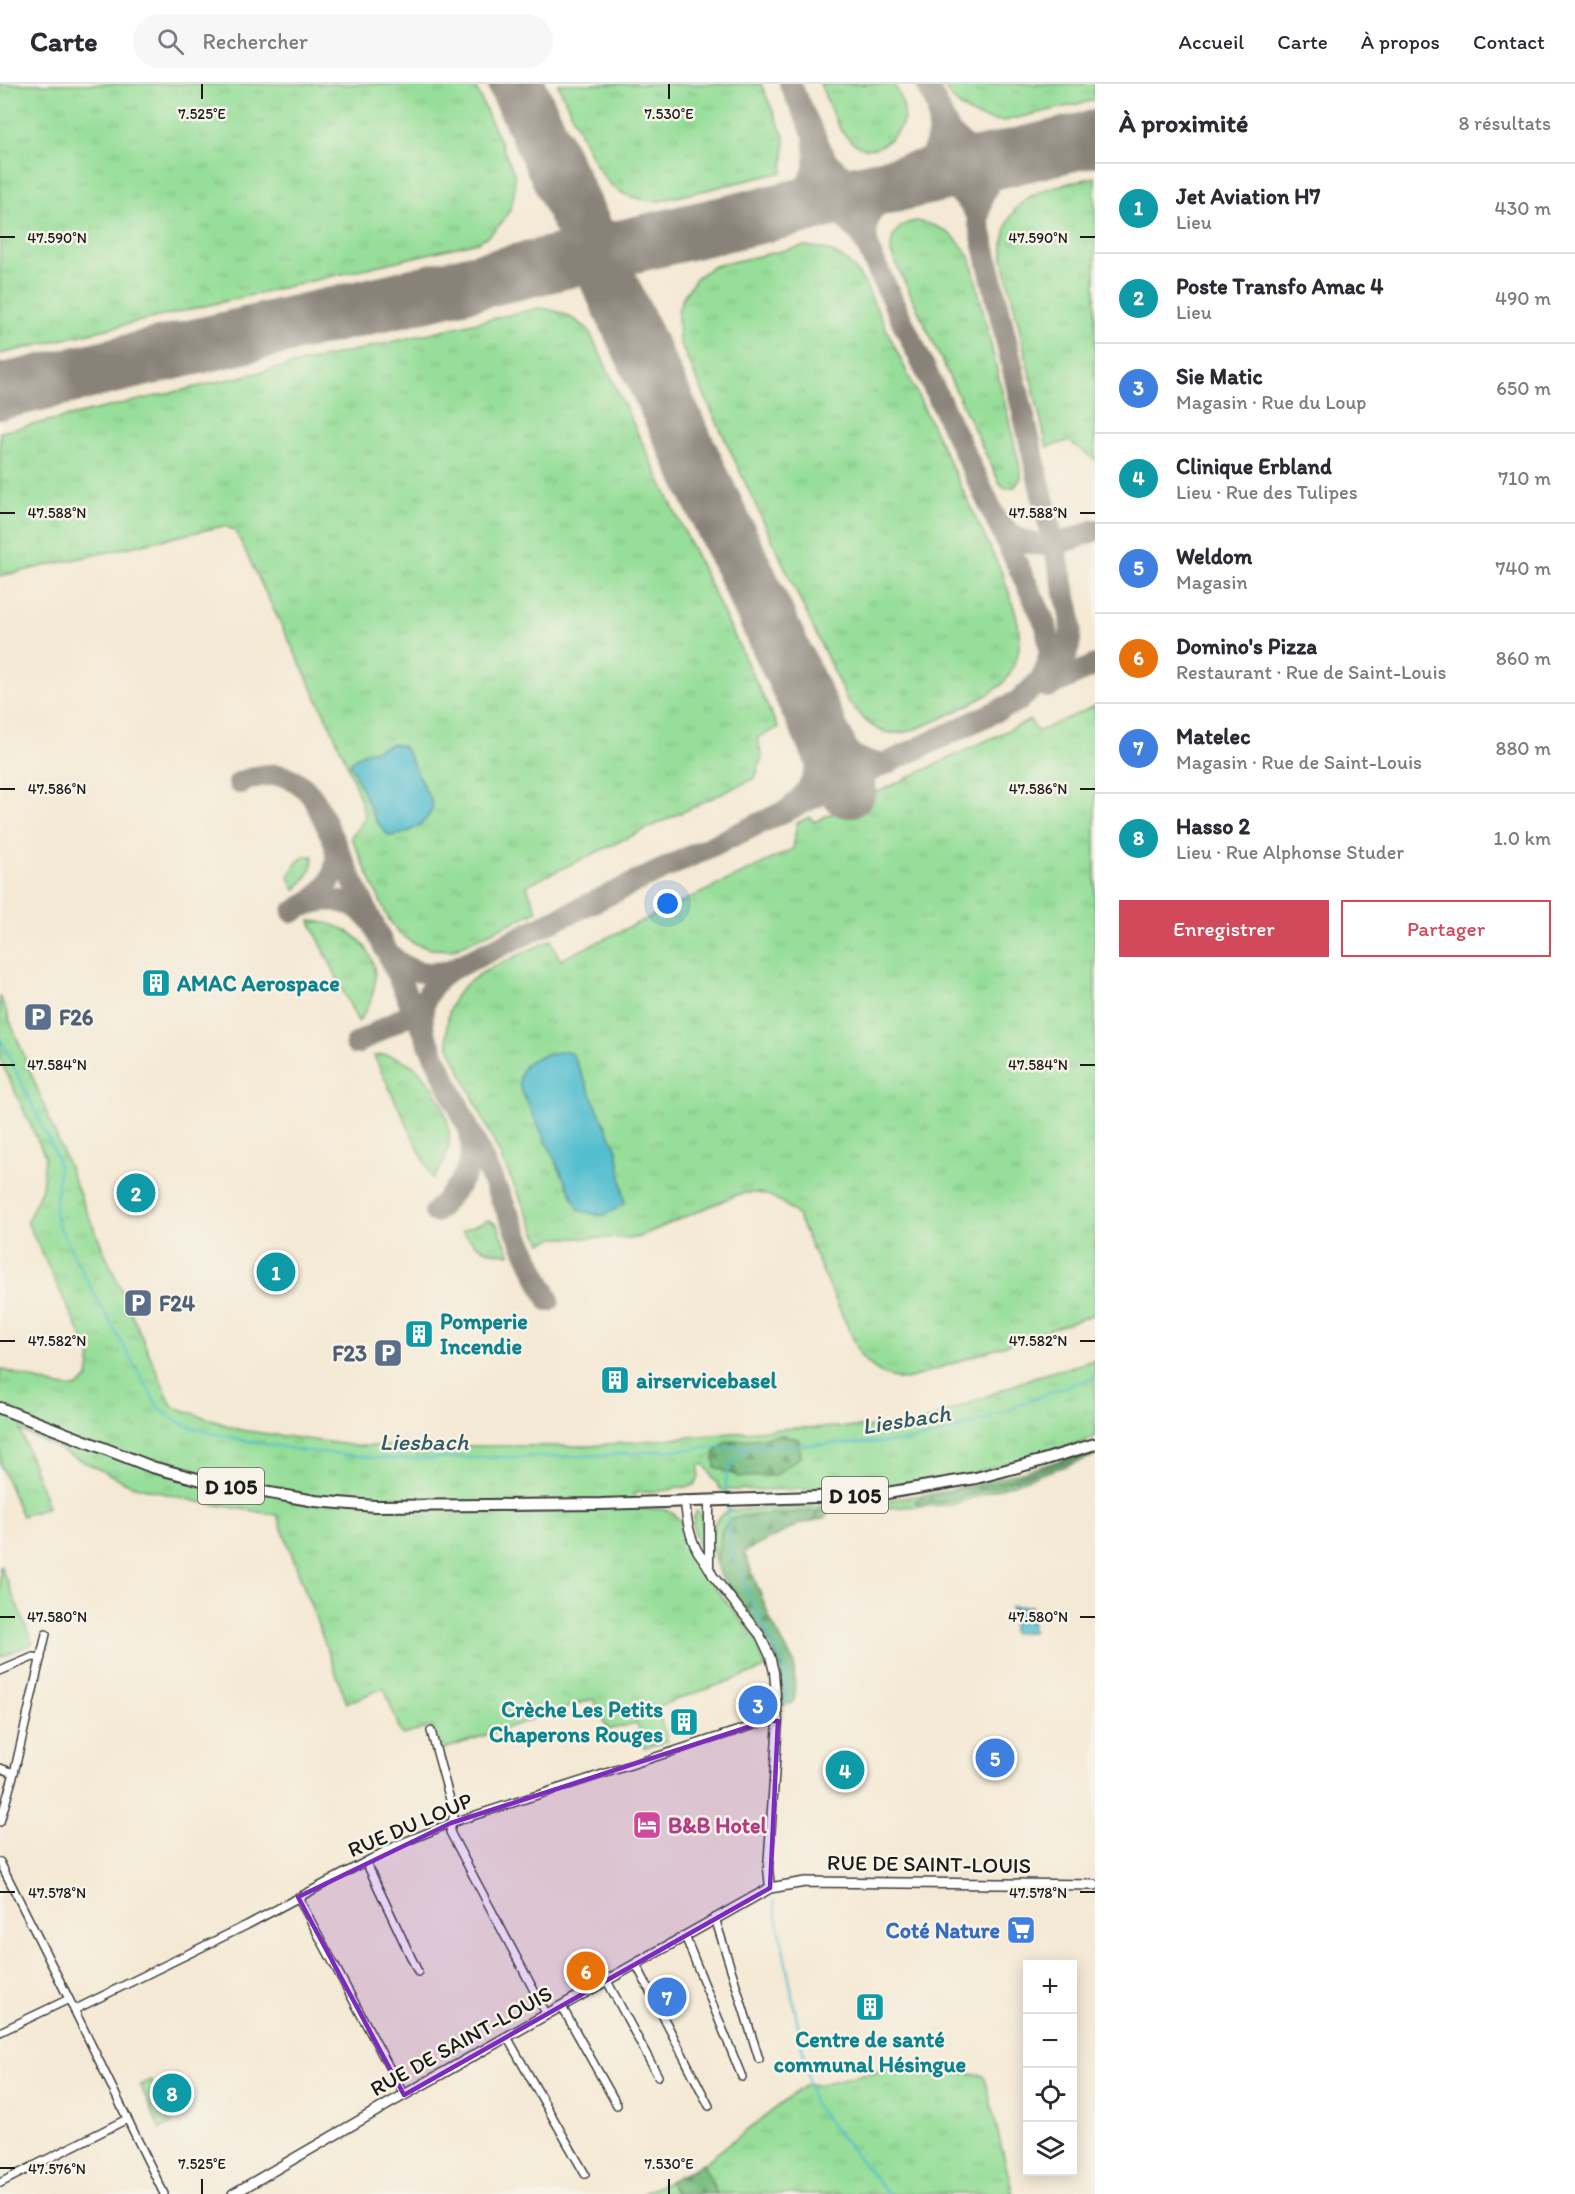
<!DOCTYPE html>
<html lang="fr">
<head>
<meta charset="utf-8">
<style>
	body { margin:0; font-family:Itim,sans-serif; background:#f7f7f7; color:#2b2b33 }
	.controls { position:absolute; right:18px; bottom:18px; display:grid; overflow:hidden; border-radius:0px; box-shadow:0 3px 15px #0003 }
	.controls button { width:54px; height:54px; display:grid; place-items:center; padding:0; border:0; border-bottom:2px solid #e1e1e2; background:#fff; color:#2b2b33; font:30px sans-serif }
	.you { position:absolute; left:668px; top:820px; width:21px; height:21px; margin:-15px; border:4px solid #fff; border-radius:50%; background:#1a73e8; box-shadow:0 0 0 9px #1a73e833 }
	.badge { display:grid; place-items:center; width:39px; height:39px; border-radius:50%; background:#d1495b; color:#fff; font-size:20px; font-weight:700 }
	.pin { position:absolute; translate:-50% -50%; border:3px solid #fff; box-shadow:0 2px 6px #0006 }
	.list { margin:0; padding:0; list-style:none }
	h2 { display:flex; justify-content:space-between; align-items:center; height:78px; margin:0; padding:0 24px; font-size:26px }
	h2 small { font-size:20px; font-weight:400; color:#7c7c81 }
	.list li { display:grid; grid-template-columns:39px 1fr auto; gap:18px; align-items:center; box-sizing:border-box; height:90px; padding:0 24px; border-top:2px solid #e1e1e2 }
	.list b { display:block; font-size:22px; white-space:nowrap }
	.list p { margin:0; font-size:20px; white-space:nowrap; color:#7c7c81 }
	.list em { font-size:20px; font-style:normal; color:#7c7c81 }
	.actions { display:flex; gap:12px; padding:18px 24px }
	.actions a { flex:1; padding:14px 0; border:2px solid #d1495b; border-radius:0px; text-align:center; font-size:21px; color:#d1495b }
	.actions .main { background:#d1495b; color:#fff }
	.icon { flex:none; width:33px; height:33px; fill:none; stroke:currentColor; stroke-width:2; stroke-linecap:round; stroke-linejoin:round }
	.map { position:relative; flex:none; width:1095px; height:2110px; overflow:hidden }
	header { display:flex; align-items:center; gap:36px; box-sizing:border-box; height:84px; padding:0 30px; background:#fff; border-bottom:2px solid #e1e1e2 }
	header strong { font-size:28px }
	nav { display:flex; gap:33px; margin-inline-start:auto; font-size:21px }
	.search { width:420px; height:54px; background:#f7f7f7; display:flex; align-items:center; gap:15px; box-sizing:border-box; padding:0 21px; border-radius:33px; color:#7c7c81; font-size:22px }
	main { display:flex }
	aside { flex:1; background:#fff }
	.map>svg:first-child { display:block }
	.grass { fill:url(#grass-tufts); stroke:#597d5a; stroke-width:1.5 }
	.forest { fill:url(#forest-firs); stroke:#4a6c4e; stroke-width:1.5 }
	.park { fill:#96de99; stroke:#597d5a; stroke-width:1.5 }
	.garden { fill:url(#garden-furrows); stroke:#597d5a; stroke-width:1.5 }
	.water { fill:#53becf; stroke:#386d76; stroke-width:1.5 }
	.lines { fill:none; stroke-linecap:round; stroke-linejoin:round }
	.stream { stroke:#53becf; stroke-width:2 }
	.taxiway { stroke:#888278; stroke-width:22 }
	.runway { stroke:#888278; stroke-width:56 }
	.minor-casing { stroke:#3c3b38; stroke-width:10 }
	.tertiary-casing { stroke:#3c3b38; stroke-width:11 }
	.secondary-casing { stroke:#3c3b38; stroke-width:12 }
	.primary-casing { stroke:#3c3b38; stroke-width:14 }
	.minor { stroke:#fff; stroke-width:7 }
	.tertiary { stroke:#fff; stroke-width:8 }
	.secondary { stroke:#fff; stroke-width:9 }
	.primary { stroke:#fff; stroke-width:10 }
	.marked { fill:#7b2cbf; fill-opacity:0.2; stroke:#7b2cbf; stroke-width:4.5; stroke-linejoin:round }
	.ticks { fill:none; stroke:#1c1c1c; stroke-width:2 }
	.labels { text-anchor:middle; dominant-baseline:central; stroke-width:5; stroke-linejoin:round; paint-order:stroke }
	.shield { fill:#f7f3e8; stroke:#5e5c59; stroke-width:1.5 }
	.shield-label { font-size:21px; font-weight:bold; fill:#1c1c1c }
	.culture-label { font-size:22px; font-weight:bold; fill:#0d838f; stroke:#f7f3e8; text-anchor:start }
	.service-label { font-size:22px; font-weight:bold; fill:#4e5e75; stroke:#f7f3e8; text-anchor:start }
	.street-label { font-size:22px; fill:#1c1c1c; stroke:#f7f3e8 }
	.hotel-label { font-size:22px; font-weight:bold; fill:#b23c85; stroke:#f7f3e8; text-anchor:start }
	.shop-label { font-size:22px; font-weight:bold; fill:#366cbe; stroke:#f7f3e8; text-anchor:end }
	.water-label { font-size:24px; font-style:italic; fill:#325d64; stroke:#f7f3e8 }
	.ticks-label { font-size:15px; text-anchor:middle; fill:#1c1c1c; stroke:#f7f3e8; stroke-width:5; stroke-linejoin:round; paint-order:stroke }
</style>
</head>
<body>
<header>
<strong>Carte</strong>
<div class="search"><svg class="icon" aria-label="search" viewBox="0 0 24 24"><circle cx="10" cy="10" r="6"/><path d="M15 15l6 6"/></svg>Rechercher</div>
<nav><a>Accueil</a><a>Carte</a><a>À propos</a><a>Contact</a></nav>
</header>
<main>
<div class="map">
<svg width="1095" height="2110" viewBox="0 0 1095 2110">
	<defs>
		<pattern id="grass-tufts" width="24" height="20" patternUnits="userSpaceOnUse" patternTransform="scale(1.5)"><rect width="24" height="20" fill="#96de99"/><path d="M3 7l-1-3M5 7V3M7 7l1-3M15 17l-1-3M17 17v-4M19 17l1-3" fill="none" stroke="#81be83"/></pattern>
		<pattern id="forest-firs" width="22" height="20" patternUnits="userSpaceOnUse" patternTransform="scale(1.5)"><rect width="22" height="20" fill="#78bd81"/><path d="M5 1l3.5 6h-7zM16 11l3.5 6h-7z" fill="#629969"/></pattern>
		<pattern id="garden-furrows" width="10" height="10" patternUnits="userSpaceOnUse" patternTransform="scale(1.5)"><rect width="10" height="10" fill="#96de99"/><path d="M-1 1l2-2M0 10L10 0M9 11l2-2" fill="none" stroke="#81be83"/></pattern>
	</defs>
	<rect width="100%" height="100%" fill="#f7f3e8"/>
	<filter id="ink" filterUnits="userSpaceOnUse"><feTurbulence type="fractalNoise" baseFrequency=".0167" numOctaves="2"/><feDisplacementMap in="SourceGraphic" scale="12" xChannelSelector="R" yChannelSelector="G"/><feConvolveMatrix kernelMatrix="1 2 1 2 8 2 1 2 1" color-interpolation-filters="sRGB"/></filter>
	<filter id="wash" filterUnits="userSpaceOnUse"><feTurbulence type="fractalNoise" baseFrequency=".008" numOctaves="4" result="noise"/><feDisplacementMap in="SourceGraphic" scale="24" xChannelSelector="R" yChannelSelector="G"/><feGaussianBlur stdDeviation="1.35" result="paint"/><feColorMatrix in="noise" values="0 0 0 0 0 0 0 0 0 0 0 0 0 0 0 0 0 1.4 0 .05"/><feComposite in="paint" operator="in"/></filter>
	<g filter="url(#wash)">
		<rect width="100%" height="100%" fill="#f4e9d4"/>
		<path class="grass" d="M0,0H474L514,89C518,119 505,144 478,158L0,270Z
			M558,0H761L785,55L783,88L659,117C613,117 601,93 583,55C575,37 566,18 558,0Z
			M820,0H894C899,9 905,21 904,31C904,47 880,69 864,64C859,63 852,58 848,54C836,45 827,14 820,0Z
			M943,0H1095V16L1004,37C977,37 955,25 943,0Z
			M1095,93V376L1069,357L1047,363L1003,175C1000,109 1043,105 1095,93Z
			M916,137C942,141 958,152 971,176L1021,388V394L1015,403L1005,404L999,398L891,169C890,150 898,140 916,137Z
			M804,162C835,165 849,174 865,200L1002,489C1010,513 1022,539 1019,564C1017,576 1010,593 1001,601C987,614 918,648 898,649C875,651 860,632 847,616L679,257L678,227L683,213L697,193L714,182Z
			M539,224C559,226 572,233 588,245L778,644L757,654L762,673L755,694L529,800L527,803L537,827L453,866L431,865L413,859L398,848L388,834L351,753L365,734L361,717L345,675L329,639L235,446L224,442L0,492V348Z
			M1095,622V1230L905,1296C885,1293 875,1287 861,1272L797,1131C778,1113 761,1104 736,1111L636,1154H554L541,1159L448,960C442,912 464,897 503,878C519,871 535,864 551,856L560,876L793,765L797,739L810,733L814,738L1030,636L1037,648Z
			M306,772H313C313,786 305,796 295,806L289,793C293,783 296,777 306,772Z
			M310,837C368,839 395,891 358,938Z
			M0,912L83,1119L172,1322L240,1346L357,1362H589L790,1344L913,1342L1034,1293L1095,1276V1354L1075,1361L974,1389L926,1399L864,1405L721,1406L705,1381H699V1393L694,1401L669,1406L634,1409V1425H663L674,1430L683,1440L693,1466L709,1496L755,1553L766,1584L656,1623L668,1657L644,1664L637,1639L608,1646L593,1615L441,1666L432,1643L402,1651L384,1604L347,1619L277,1431L199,1418L131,1401L20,1346L48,1423L22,1432L0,1380V1285L57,1302L76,1304L88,1294L91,1272L27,1138L42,1104L45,1072L0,975Z
			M387,971C397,974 406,976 413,982C435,998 452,1034 449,1061C447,1074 441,1085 433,1095L374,972Z
			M489,1136L497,1141L510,1170C489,1170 475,1163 462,1147Z
			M1095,1365V1372L951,1421L829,1426L734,1433L722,1445L716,1480C709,1459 707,1436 730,1426C771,1424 812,1423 854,1420C936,1413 1017,1391 1095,1365Z
			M697,1427L700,1429C705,1442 701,1456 705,1469L703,1470C697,1457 688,1441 697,1427Z
			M901,1981L984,1991L1013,2110H717L703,2080L806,2001L825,1999Z
			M669,2097L676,2110H641Z"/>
		<path class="forest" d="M783,1351L798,1355L801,1372L775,1392L739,1393L715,1383L714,1369L727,1358Z
			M1095,1367V1370L949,1417L917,1420L915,1417L921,1414L997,1398Z
			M829,1426L825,1434L800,1440L744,1468L771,1537L794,1579L795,1614L793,1619L784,1621L782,1620L779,1580L764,1549L722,1494L716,1480L722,1445L734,1433Z
			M703,2080L717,2110H676L669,2097Z"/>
		<path class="park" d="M0,1481L33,1559L0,1573Z"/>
		<path class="garden" d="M151,1996L172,2040L160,2045L140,2001Z"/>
		<path class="water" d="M392,660L402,662L407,668L433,721C429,740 407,751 389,752L376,737L350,679L359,671Z
			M565,967L572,970L617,1066L625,1119C605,1133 603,1134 579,1126L520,1004C516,974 541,971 565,967Z
			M1031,1522L1032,1548L1012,1549L1011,1523Z"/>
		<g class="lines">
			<path class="stream" d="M0,954L54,1066L59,1083L55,1130L59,1142L88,1199L158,1323L173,1335L193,1344L236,1355L306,1367L390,1375L589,1372L706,1364L896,1358C967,1352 1028,1312 1095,1293
				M726,1414C725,1386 727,1380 749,1363
				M727,1419L730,1461L755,1526L785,1583L787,1620
				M774,1817L813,2019L888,2110"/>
			<path class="taxiway" d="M927,0L957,64L969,97L1069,526C1074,555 1068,584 1044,602
				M953,51C971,71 993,75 1020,72
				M831,81C850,100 871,104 897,100
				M910,97C938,95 961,103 975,128
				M882,104C919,90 944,73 938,28
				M784,127C812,123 837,123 857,146
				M759,132C795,121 823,98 814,56
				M979,133C981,101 999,82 1026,70
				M868,161C861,134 877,111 900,100
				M1001,440C1029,472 1062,461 1095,446
				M1048,603L1095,581
				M814,633C828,658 860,683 889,679
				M239,699C270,686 294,686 315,717L385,865C402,886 422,893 448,887L1020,616L1040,596L1047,582L1050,566L1046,541L790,0
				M792,722C825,694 822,660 809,622
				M308,821C330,811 355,818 370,836
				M293,828C320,813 341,797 335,762
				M389,873L422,944
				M448,887C426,905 418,922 425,951L549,1217
				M356,960L407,931L423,916
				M435,1128C456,1107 478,1082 470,1050"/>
			<path class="runway" d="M516,0L848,706
				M0,308L1095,54"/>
		</g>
	</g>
	<g filter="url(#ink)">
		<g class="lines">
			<g class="minor-casing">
				<path id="minor" d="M0,1587L33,1573L41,1574
					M431,1647L454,1730L450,1748L547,1931
					M0,1684L14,1689
					M0,1738L14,1689L46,1550
					M0,1778L69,1915L164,2110
					M366,1778L418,1888
					M298,1813L404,2011
					M715,1834L759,1975
					M685,1852L742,1993
					M636,1880L709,2022
					M607,1897L658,1992
					M562,1923L617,2021
					M74,1926L247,1841L397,1761L451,1739L767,1637H778
					M0,1948L69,1915
					M507,1953L585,2090
					M0,2099L127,2035"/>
			</g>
			<g class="tertiary-casing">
				<path id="tertiary" d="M685,1416C686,1434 689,1452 698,1468C704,1476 709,1483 713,1492L760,1551L770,1572L774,1588L778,1637L768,1784L770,1804
					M709,1416V1482"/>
			</g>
			<g class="secondary-casing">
				<path id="secondary" d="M233,2110L390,2019L770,1804L805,1798L1095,1801"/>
			</g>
			<g class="primary-casing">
				<path id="primary" d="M0,1324L152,1383L213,1399L315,1417L375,1422L601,1420L875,1411L976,1394L1040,1377L1095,1360"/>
			</g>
			<use href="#minor" class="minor"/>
			<use href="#tertiary" class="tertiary"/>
			<use href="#secondary" class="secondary"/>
			<use href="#primary" class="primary"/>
		</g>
	</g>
	<path class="marked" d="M767,1637H778L770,1804L404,2011L298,1813L451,1739Z"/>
	<path class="ticks" d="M202,0V15M669,0V15M0,153H15M1080,153H1095M0,429H15M1080,429H1095M0,705H15M1080,705H1095M0,981H15M1080,981H1095M0,1257H15M1080,1257H1095M0,1533H15M1080,1533H1095M0,1808H15M1080,1808H1095M0,2084H15M202,2095V2110M669,2095V2110"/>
	<defs>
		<g id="building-square" transform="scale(1.5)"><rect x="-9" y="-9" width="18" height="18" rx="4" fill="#0f9aa8" stroke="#f7f3e8"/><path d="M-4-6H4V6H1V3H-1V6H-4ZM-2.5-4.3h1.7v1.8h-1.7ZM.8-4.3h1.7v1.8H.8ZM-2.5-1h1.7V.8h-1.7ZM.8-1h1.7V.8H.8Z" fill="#fff"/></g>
		<g id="parking-square" transform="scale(1.5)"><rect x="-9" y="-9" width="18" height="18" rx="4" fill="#5c6f8a" stroke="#f7f3e8"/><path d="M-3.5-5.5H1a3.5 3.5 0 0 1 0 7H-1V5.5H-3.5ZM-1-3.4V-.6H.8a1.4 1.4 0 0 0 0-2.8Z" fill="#fff"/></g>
		<g id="hotel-square" transform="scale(1.5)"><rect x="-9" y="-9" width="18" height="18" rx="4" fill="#d1479c" stroke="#f7f3e8"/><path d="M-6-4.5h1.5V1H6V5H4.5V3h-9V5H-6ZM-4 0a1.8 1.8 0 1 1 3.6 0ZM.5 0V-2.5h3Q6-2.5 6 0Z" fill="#fff"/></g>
		<g id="supermarket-square" transform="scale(1.5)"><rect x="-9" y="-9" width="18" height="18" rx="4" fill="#3f7fe0" stroke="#f7f3e8"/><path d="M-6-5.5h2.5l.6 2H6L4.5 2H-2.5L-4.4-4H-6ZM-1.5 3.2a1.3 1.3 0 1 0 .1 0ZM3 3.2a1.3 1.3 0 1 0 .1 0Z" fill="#fff"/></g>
	</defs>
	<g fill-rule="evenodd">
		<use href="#building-square" x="156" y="899"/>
		<use href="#parking-square" x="38" y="933"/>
		<use href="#parking-square" x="138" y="1219"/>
		<use href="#building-square" x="419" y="1250"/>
		<use href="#parking-square" x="388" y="1269"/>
		<use href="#building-square" x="615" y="1296"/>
		<use href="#building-square" x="684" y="1638"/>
		<use href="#hotel-square" x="647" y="1741"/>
		<use href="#supermarket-square" x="1021" y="1846"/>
		<use href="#building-square" x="870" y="1923"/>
	</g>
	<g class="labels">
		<g class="shield">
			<rect x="198" y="1384" width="66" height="36" rx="4.5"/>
			<rect x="822" y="1393" width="66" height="36" rx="4.5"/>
		</g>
		<g class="shield-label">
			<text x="231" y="1402">D 105</text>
			<text x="855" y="1411">D 105</text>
		</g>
		<g class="culture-label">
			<text x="177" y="899">AMAC Aerospace</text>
			<text x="440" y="1237">Pomperie<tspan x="440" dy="25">Incendie</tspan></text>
			<text x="636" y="1296">airservicebasel</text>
			<text x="663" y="1625" text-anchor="end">Crèche Les Petits<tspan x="663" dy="25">Chaperons Rouges</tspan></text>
			<text x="870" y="1955" text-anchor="middle">Centre de santé<tspan x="870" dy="25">communal Hésingue</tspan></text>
		</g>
		<g class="service-label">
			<text x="59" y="933">F26</text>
			<text x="159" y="1219">F24</text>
			<text x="367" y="1269" text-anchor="end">F23</text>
		</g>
		<g class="street-label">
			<text transform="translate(410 1741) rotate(-23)">RUE DU LOUP</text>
			<text transform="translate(929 1780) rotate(1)">RUE DE SAINT-LOUIS</text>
			<text transform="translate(461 1957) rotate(-29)">RUE DE SAINT-LOUIS</text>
		</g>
		<g class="hotel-label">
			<text x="668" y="1741">B&amp;B Hotel</text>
		</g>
		<g class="shop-label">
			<text x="1000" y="1846">Coté Nature</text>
		</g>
		<g class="water-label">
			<text transform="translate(906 1335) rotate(-9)">Liesbach</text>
			<text x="424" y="1357">Liesbach</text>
		</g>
	</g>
	<g class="ticks-label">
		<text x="202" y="35">7.525°E</text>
		<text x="669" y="35">7.530°E</text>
		<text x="57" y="159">47.590°N</text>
		<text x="1038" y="159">47.590°N</text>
		<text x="57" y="434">47.588°N</text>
		<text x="1038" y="434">47.588°N</text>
		<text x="57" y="710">47.586°N</text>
		<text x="1038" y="710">47.586°N</text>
		<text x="57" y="986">47.584°N</text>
		<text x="1038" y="986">47.584°N</text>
		<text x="57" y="1262">47.582°N</text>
		<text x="1038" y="1262">47.582°N</text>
		<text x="57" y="1538">47.580°N</text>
		<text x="1038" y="1538">47.580°N</text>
		<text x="57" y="1814">47.578°N</text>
		<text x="1038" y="1814">47.578°N</text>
		<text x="202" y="2085">7.525°E</text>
		<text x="669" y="2085">7.530°E</text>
		<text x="57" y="2090">47.576°N</text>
	</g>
</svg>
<div class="controls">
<button>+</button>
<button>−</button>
<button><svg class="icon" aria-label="locate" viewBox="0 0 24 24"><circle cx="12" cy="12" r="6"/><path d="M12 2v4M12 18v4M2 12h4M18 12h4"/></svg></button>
<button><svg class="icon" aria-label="layers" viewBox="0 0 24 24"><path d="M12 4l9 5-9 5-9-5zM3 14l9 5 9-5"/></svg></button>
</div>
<div class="you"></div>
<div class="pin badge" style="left:276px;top:1188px;background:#0f9aa8">1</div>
<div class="pin badge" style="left:136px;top:1109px;background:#0f9aa8">2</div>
<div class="pin badge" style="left:758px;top:1621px;background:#3f7fe0">3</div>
<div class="pin badge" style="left:845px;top:1686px;background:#0f9aa8">4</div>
<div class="pin badge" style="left:995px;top:1674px;background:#3f7fe0">5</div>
<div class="pin badge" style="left:586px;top:1887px;background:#e8710a">6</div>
<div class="pin badge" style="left:667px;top:1913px;background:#3f7fe0">7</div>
<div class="pin badge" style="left:172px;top:2009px;background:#0f9aa8">8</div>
</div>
<aside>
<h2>À proximité<small>8 résultats</small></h2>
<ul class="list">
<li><span class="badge" style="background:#0f9aa8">1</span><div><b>Jet Aviation H7</b><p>Lieu</p></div><em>430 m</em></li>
<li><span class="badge" style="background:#0f9aa8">2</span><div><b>Poste Transfo Amac 4</b><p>Lieu</p></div><em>490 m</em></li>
<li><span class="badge" style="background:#3f7fe0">3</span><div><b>Sie Matic</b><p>Magasin · Rue du Loup</p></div><em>650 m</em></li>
<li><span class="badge" style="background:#0f9aa8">4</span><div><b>Clinique Erbland</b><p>Lieu · Rue des Tulipes</p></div><em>710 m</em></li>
<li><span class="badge" style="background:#3f7fe0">5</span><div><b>Weldom</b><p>Magasin</p></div><em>740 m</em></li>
<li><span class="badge" style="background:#e8710a">6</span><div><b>Domino's Pizza</b><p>Restaurant · Rue de Saint-Louis</p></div><em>860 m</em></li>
<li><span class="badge" style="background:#3f7fe0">7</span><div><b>Matelec</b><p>Magasin · Rue de Saint-Louis</p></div><em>880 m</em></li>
<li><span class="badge" style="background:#0f9aa8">8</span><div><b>Hasso 2</b><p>Lieu · Rue Alphonse Studer</p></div><em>1.0 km</em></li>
</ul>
<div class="actions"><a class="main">Enregistrer</a><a>Partager</a></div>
</aside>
</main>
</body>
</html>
